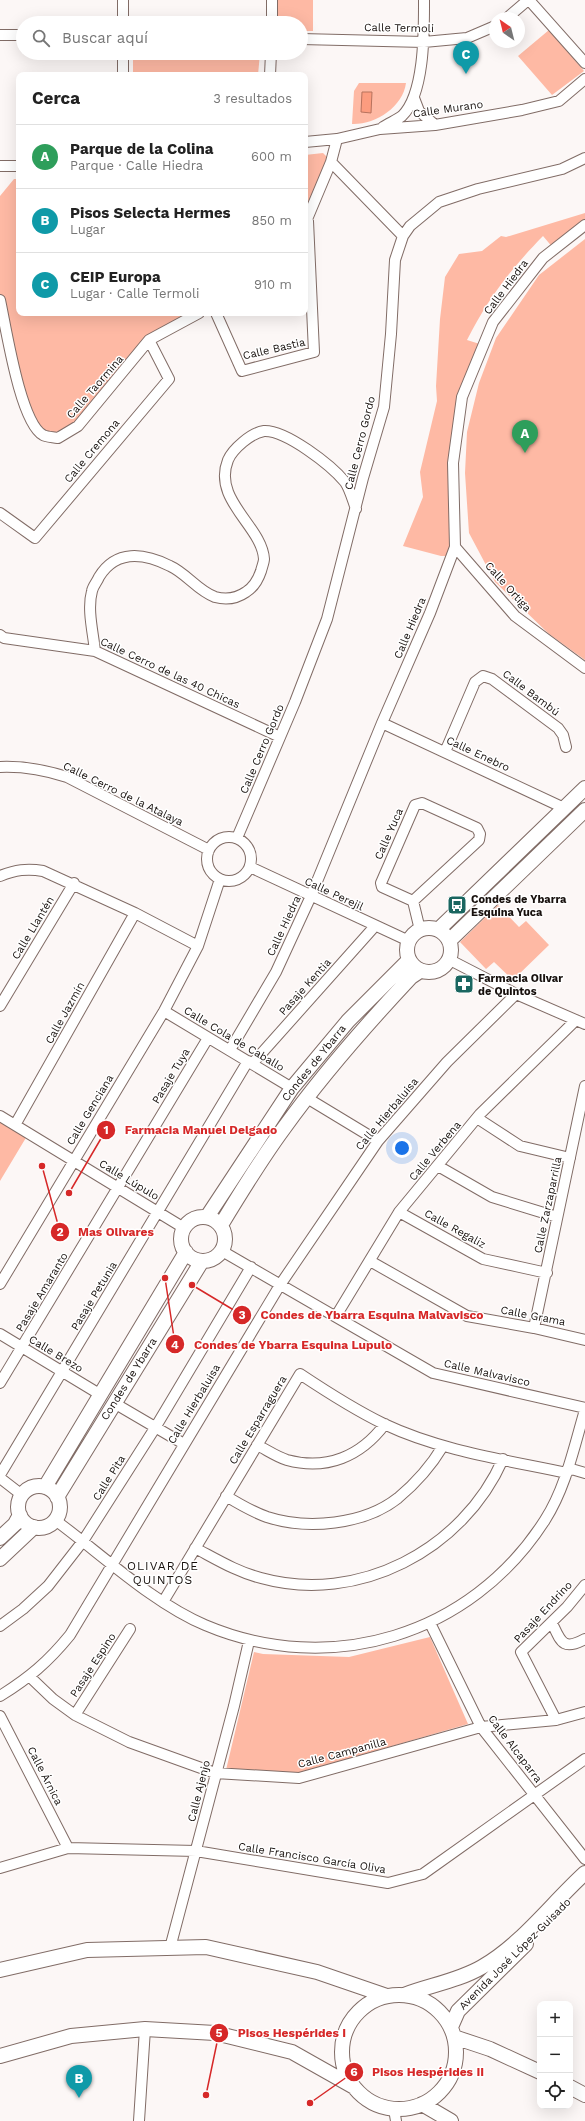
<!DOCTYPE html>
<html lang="es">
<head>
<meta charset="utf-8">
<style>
	body { margin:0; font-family:"Work Sans",sans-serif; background:#f2f2f2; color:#222 }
	.controls { position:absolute; right:12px; bottom:12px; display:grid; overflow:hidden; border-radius:8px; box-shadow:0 4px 16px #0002 }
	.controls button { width:36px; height:36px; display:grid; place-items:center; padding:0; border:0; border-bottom:1px solid #e0e0e0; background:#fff; color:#222; font:20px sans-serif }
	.compass { position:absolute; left:489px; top:12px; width:36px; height:36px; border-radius:50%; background:#fff; box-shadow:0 4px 16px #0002; rotate:325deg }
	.you { position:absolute; left:402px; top:1148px; width:14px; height:14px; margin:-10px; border:3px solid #fff; border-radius:50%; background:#1a73e8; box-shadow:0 0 0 6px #1a73e833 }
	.badge { display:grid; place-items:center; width:26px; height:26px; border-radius:50%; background:#ea580c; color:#fff; font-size:13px; font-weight:700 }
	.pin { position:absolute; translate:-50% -33px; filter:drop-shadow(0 1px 2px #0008) }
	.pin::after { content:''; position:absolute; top:21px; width:14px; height:12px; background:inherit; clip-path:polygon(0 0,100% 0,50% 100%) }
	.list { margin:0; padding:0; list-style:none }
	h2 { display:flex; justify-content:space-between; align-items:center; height:52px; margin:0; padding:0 16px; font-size:17px }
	h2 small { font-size:13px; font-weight:400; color:#767676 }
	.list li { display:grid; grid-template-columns:26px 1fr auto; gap:12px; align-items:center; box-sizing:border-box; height:64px; padding:0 16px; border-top:1px solid #e0e0e0 }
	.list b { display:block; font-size:15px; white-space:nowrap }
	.list p { margin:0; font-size:13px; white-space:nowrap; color:#767676 }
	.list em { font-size:13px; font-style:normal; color:#767676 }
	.icon { flex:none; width:22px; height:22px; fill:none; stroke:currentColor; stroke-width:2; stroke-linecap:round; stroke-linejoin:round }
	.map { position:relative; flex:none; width:585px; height:2121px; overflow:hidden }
	.search { position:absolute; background:#fff; box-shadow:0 4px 16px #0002; left:16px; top:16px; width:292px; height:44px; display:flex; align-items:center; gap:10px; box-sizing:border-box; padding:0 14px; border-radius:22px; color:#767676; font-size:15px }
	.panel { position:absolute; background:#fff; box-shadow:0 4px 16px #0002; left:16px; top:72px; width:292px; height:244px; border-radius:8px }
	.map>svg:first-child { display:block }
	.green { fill:#feb9a4 }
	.water { fill:#fc9c7f; stroke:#b7725d }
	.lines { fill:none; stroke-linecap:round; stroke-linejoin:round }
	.street-casing { stroke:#816c66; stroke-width:12 }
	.secondary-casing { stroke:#816c66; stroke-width:16 }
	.street { stroke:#fff; stroke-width:10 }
	.secondary { stroke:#fff; stroke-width:14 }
	.labels { text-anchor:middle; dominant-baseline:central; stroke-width:3; stroke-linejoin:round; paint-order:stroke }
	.street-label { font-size:11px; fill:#17100d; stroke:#fff }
	.poi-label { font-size:11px; font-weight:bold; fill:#17100d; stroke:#fff; text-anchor:start }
	.neighbourhood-label { font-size:12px; letter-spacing:1px; fill:#17100d; stroke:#fff }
	.leader { fill:none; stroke:#d62828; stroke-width:1.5 }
	.callout-dot { fill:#d62828; stroke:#fff; stroke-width:1.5 }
	.mark-label { font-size:12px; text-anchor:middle; font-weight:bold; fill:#fff }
	.callout-label { font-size:12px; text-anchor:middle; font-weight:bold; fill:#d62828; stroke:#fff; stroke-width:3; stroke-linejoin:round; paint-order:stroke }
</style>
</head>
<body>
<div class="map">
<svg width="585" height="2121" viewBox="0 0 585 2121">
	<rect width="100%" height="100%" fill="#fcf7f6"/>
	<path class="green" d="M278,0H313V31H301V23H278Z
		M549,30L584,71L552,95L518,56Z
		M133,53H260L258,75H133Z
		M359,83H406C403,107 375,125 352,124L354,91Z
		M323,153L327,157L305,214V155Z
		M14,179H19V313H190L149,341L78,427L43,435L23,403L0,296V196Z
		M585,213V225L554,249L543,236C510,270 489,297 467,340L483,345L462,397L450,556H441L403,546L423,497L420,472L437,401L436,386L440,319L445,277L459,254L482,251L501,236L506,237Z
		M585,239V660L549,634L495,582L469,533L465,473L467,432L479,383L496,338L539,275Z
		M498,905L519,927L526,921L549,945L513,980L494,962L486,969L460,942Z
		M0,1121L27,1136L0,1181Z
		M430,1637L468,1724L299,1773L226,1770L254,1652L263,1654L349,1657Z"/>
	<path class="water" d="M362,92H372L371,113L361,112Z"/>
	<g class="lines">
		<g class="street-casing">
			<path id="street" d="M529,0L585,63
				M507,18L528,0
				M123,23V0
				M272,23V0
				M0,35H23
				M301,39L424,42L467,38L495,26
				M123,75V53
				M270,75L271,53
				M414,98L419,111L435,125
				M383,127C389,123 397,120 402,116C425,94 424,30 424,0
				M305,142L337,139L380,129L435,125L522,110L559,101L585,79
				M331,162L403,236
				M0,166H19
				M305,224L331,162L337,139
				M0,300C6,327 20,422 43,435C46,437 53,437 58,438L78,426L149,340L199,313
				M216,313L242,371L314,352L308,221
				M0,513L35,538L169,379L149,340
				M455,547L515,616L585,668
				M0,635L4,638L95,651L280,737
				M95,651C93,632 87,609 92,591C93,586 97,582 99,577C116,549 144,553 170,566C186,573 198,591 215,597C226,600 236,599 246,592C254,587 258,580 261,571C262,567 264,562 264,559C262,526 212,500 228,460C231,453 237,447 243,442C249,437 257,432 264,431C286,430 331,465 345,482C350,489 353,501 356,509
				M382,723L564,808
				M445,752L475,682L483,676L492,679L558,728L563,735L566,747
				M0,767C23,766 45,770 67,777L209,850
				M207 859a22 22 0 1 1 44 0a22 22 0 1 1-44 0Z
				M237,838L295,702L327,619L363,478L384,407L391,334L395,260L403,236L410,226L439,202L478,189L562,169L585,158
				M250,867L409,941
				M0,876C15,870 27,868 43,871L135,913L198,946L220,879
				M413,901L479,840L480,834L477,828L422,803L415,805L381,883L382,887L413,901L420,930
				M448,962L452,961L516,994L585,1024
				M0,1006L74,883
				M164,1011L292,1088
				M230,1050L276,972L311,896L382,723L430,613L455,547L453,463L462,397L493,322L543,258L585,225
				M252,1064L375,926
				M307,1098L378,1141
				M0,1116L184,1228
				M477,1118L520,1146L570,1158
				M15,1125L135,913
				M438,1166L492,1197L557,1217
				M399,1212L483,1259L547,1273
				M222,1251L433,1373L585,1408
				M370,1261L467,1316L534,1328L585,1340
				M0,1284L164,1011L198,946
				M336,1316L399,1212L480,1114L576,1020
				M534,1328L585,1086
				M0,1334L101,1395
				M0,1383L208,1038
				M114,1403L184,1444
				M257,1445C267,1450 277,1457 287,1460C327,1471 361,1456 385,1424
				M568,1468L585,1473
				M0,1475L248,1061
				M0,1478L22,1495
				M226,1496C239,1504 253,1512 267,1517C307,1530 364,1525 398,1498C416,1483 431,1466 443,1446
				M55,1520C100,1553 154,1604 205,1625C330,1678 471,1636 545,1520C566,1487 574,1447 585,1410
				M195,1548C216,1559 237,1572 261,1578C358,1605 463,1550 503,1459
				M163,1602L300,1374C327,1392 355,1410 384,1424C441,1451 506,1460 567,1473
				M430,1623L481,1727L585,1859
				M552,1623C561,1642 563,1651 585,1639
				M0,1626L23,1609L48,1586L83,1541L155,1428L251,1267
				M30,1677L53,1699L75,1715L129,1742L215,1773L299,1778L481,1727L556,1720L585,1712
				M0,1696C29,1678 48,1662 70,1635L280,1285L378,1141L447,1062L516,994
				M75,1715L130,1629
				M0,1716L68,1848
				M556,1720L521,1652L567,1607L585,1585
				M0,1868L68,1848L196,1851L388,1883L423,1874L585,1759
				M170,1948L234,1706L249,1641
				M394,2109L396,2121
				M139,2121L145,2029"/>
		</g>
		<g class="secondary-casing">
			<path id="secondary" d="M407 950a22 22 0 1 1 44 0a22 22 0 1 1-44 0Z
				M438,930L585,788
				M449,941L585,810
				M181 1239a22 22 0 1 1 44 0a22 22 0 1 1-44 0Z
				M207,1217L292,1088L348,1021L409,960
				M221,1225C241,1192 261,1159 284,1128C322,1075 366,1025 411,977L420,971
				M18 1507a21 21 0 1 1 42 0a21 21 0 1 1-42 0Z
				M45,1487L186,1252
				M57,1497L202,1261
				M0,1538L15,1524L20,1515
				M0,1559L34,1527
				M0,1970L87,1950L206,1947L317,1972L387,1996
				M404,1995C430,1985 458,1981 482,1967C522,1944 551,1904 585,1873
				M342 2052a57 57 0 1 1 114 0a57 57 0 1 1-114 0Z
				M451,2027L458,2011L526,1944
				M454,2037L490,2049L540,2072
				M0,2056L71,2036L145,2029L215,2033L292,2052L354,2087
				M570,2087L585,2095
				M422,2104L451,2121"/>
		</g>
		<use href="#street" class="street"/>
		<use href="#secondary" class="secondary"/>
	</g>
	<defs>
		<g id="bus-square" transform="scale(1)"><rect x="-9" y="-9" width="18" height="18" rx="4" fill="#1a6660" stroke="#fff"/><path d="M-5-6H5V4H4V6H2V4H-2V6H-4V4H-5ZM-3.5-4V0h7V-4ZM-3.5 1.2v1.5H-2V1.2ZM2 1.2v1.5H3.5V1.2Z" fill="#fff"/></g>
		<g id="pharmacy-square" transform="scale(1)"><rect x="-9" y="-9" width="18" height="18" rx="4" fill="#1a6660" stroke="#fff"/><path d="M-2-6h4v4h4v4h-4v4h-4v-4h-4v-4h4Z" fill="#fff"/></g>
	</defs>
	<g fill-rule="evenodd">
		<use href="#bus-square" x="457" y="905"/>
		<use href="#pharmacy-square" x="464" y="984"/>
	</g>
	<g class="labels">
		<g class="street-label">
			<text transform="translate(399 28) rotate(1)">Calle Termoli</text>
			<text transform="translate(448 109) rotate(-8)">Calle Murano</text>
			<text transform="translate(506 287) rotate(-53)">Calle Hiedra</text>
			<text transform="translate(274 349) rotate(-13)">Calle Bastia</text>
			<text transform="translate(95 387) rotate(-49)">Calle Taormina</text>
			<text transform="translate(360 443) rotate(-76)">Calle Cerro Gordo</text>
			<text transform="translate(92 451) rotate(-50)">Calle Cremona</text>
			<text transform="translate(508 587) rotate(48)">Calle Ortiga</text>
			<text transform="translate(410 628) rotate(-67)">Calle Hiedra</text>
			<text transform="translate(170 673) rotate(25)">Calle Cerro de las 40 Chicas</text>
			<text transform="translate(531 693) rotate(37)">Calle Bambú</text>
			<text transform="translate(262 749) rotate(-67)">Calle Cerro Gordo</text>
			<text transform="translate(478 754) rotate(25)">Calle Enebro</text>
			<text transform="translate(123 794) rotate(26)">Calle Cerro de la Atalaya</text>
			<text transform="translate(389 834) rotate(-66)">Calle Yuca</text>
			<text transform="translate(334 894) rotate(25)">Calle Perejil</text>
			<text transform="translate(284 926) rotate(-65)">Calle Hiedra</text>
			<text transform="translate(33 928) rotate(-59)">Calle Llantén</text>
			<text transform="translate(305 987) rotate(-48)">Pasaje Kentia</text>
			<text transform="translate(65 1013) rotate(-61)">Calle Jazmín</text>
			<text transform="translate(234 1039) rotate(31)">Calle Cola de Caballo</text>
			<text transform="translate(314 1063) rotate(-51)">Condes de Ybarra</text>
			<text transform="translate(171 1076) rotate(-59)">Pasaje Tuya</text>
			<text transform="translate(90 1110) rotate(-59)">Calle Genciana</text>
			<text transform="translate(387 1114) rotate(-50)">Calle Hierbaluisa</text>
			<text transform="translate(435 1151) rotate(-50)">Calle Verbena</text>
			<text transform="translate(129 1180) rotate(31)">Calle Lúpulo</text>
			<text transform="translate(548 1205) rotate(-78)">Calle Zarzaparrilla</text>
			<text transform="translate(455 1229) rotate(29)">Calle Regaliz</text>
			<text transform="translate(42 1292) rotate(-59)">Pasaje Amaranto</text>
			<text transform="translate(94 1296) rotate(-59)">Pasaje Petunia</text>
			<text transform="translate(533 1316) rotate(11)">Calle Grama</text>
			<text transform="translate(56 1354) rotate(31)">Calle Brezo</text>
			<text transform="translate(487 1373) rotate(13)">Calle Malvavisco</text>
			<text transform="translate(129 1379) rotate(-58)">Condes de Ybarra</text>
			<text transform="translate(194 1404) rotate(-59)">Calle Hierbaluisa</text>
			<text transform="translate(258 1420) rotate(-59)">Calle Esparraguera</text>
			<text transform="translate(109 1478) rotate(-58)">Calle Pita</text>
			<text transform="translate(543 1612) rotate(-47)">Pasaje Endrino</text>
			<text transform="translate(93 1665) rotate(-57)">Pasaje Espino</text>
			<text transform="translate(515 1749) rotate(53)">Calle Alcaparra</text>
			<text transform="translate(342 1753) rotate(-15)">Calle Campanilla</text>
			<text transform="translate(45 1776) rotate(63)">Calle Árnica</text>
			<text transform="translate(199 1791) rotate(-76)">Calle Ajenjo</text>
			<text transform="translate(312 1858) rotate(9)">Calle Francisco García Oliva</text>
			<text transform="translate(515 1954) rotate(-45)">Avenida José López Guisado</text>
		</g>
		<g class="poi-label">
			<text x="471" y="899">Condes de Ybarra<tspan x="471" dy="13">Esquina Yuca</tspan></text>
			<text x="478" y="978">Farmacia Olivar<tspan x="478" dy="13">de Quintos</tspan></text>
		</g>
		<g class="neighbourhood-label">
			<text x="163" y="1566">OLIVAR DE<tspan x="163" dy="14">QUINTOS</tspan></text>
		</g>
	</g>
	<path class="leader" d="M69 1193L106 1130M42 1166L60 1232M192 1285L242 1315M165 1278L175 1344M206 2095L219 2033M310 2103L354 2072"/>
	<g class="callout-dot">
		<circle cx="69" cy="1193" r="4"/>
		<circle cx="42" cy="1166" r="4"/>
		<circle cx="192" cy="1285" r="4"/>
		<circle cx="165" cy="1278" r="4"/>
		<circle cx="206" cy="2095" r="4"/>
		<circle cx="310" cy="2103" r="4"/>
		<circle cx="106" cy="1130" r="10"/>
		<circle cx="60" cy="1232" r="10"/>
		<circle cx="242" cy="1315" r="10"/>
		<circle cx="175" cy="1344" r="10"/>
		<circle cx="219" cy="2033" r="10"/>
		<circle cx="354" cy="2072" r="10"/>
	</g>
	<g class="mark-label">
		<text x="106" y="1134">1</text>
		<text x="60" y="1236">2</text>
		<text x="242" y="1319">3</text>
		<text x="175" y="1349">4</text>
		<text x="219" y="2037">5</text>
		<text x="354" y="2076">6</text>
	</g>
	<g class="callout-label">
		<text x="201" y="1134">Farmacia Manuel Delgado</text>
		<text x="116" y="1236">Mas Olivares</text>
		<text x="372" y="1319">Condes de Ybarra Esquina Malvavisco</text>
		<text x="293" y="1349">Condes de Ybarra Esquina Lupulo</text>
		<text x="292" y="2037">Pisos Hespérides I</text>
		<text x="428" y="2076">Pisos Hespérides II</text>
	</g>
</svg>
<div class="controls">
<button>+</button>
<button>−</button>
<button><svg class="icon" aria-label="locate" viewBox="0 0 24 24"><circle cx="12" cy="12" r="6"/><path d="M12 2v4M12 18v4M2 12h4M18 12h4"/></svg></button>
</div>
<svg class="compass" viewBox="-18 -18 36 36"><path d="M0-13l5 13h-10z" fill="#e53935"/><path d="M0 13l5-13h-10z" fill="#767676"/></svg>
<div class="you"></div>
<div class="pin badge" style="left:525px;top:453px;background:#2e9e5b">A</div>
<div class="pin badge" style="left:79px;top:2098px;background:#0f9aa8">B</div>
<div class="pin badge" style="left:466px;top:74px;background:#0f9aa8">C</div>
<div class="search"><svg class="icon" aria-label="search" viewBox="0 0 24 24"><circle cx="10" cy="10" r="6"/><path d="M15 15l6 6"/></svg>Buscar aquí</div>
<section class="panel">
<h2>Cerca<small>3 resultados</small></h2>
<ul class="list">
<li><span class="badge" style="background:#2e9e5b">A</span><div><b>Parque de la Colina</b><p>Parque · Calle Hiedra</p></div><em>600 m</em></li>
<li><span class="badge" style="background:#0f9aa8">B</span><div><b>Pisos Selecta Hermes</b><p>Lugar</p></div><em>850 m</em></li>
<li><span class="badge" style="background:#0f9aa8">C</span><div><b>CEIP Europa</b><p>Lugar · Calle Termoli</p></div><em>910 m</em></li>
</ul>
</section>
</div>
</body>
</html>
